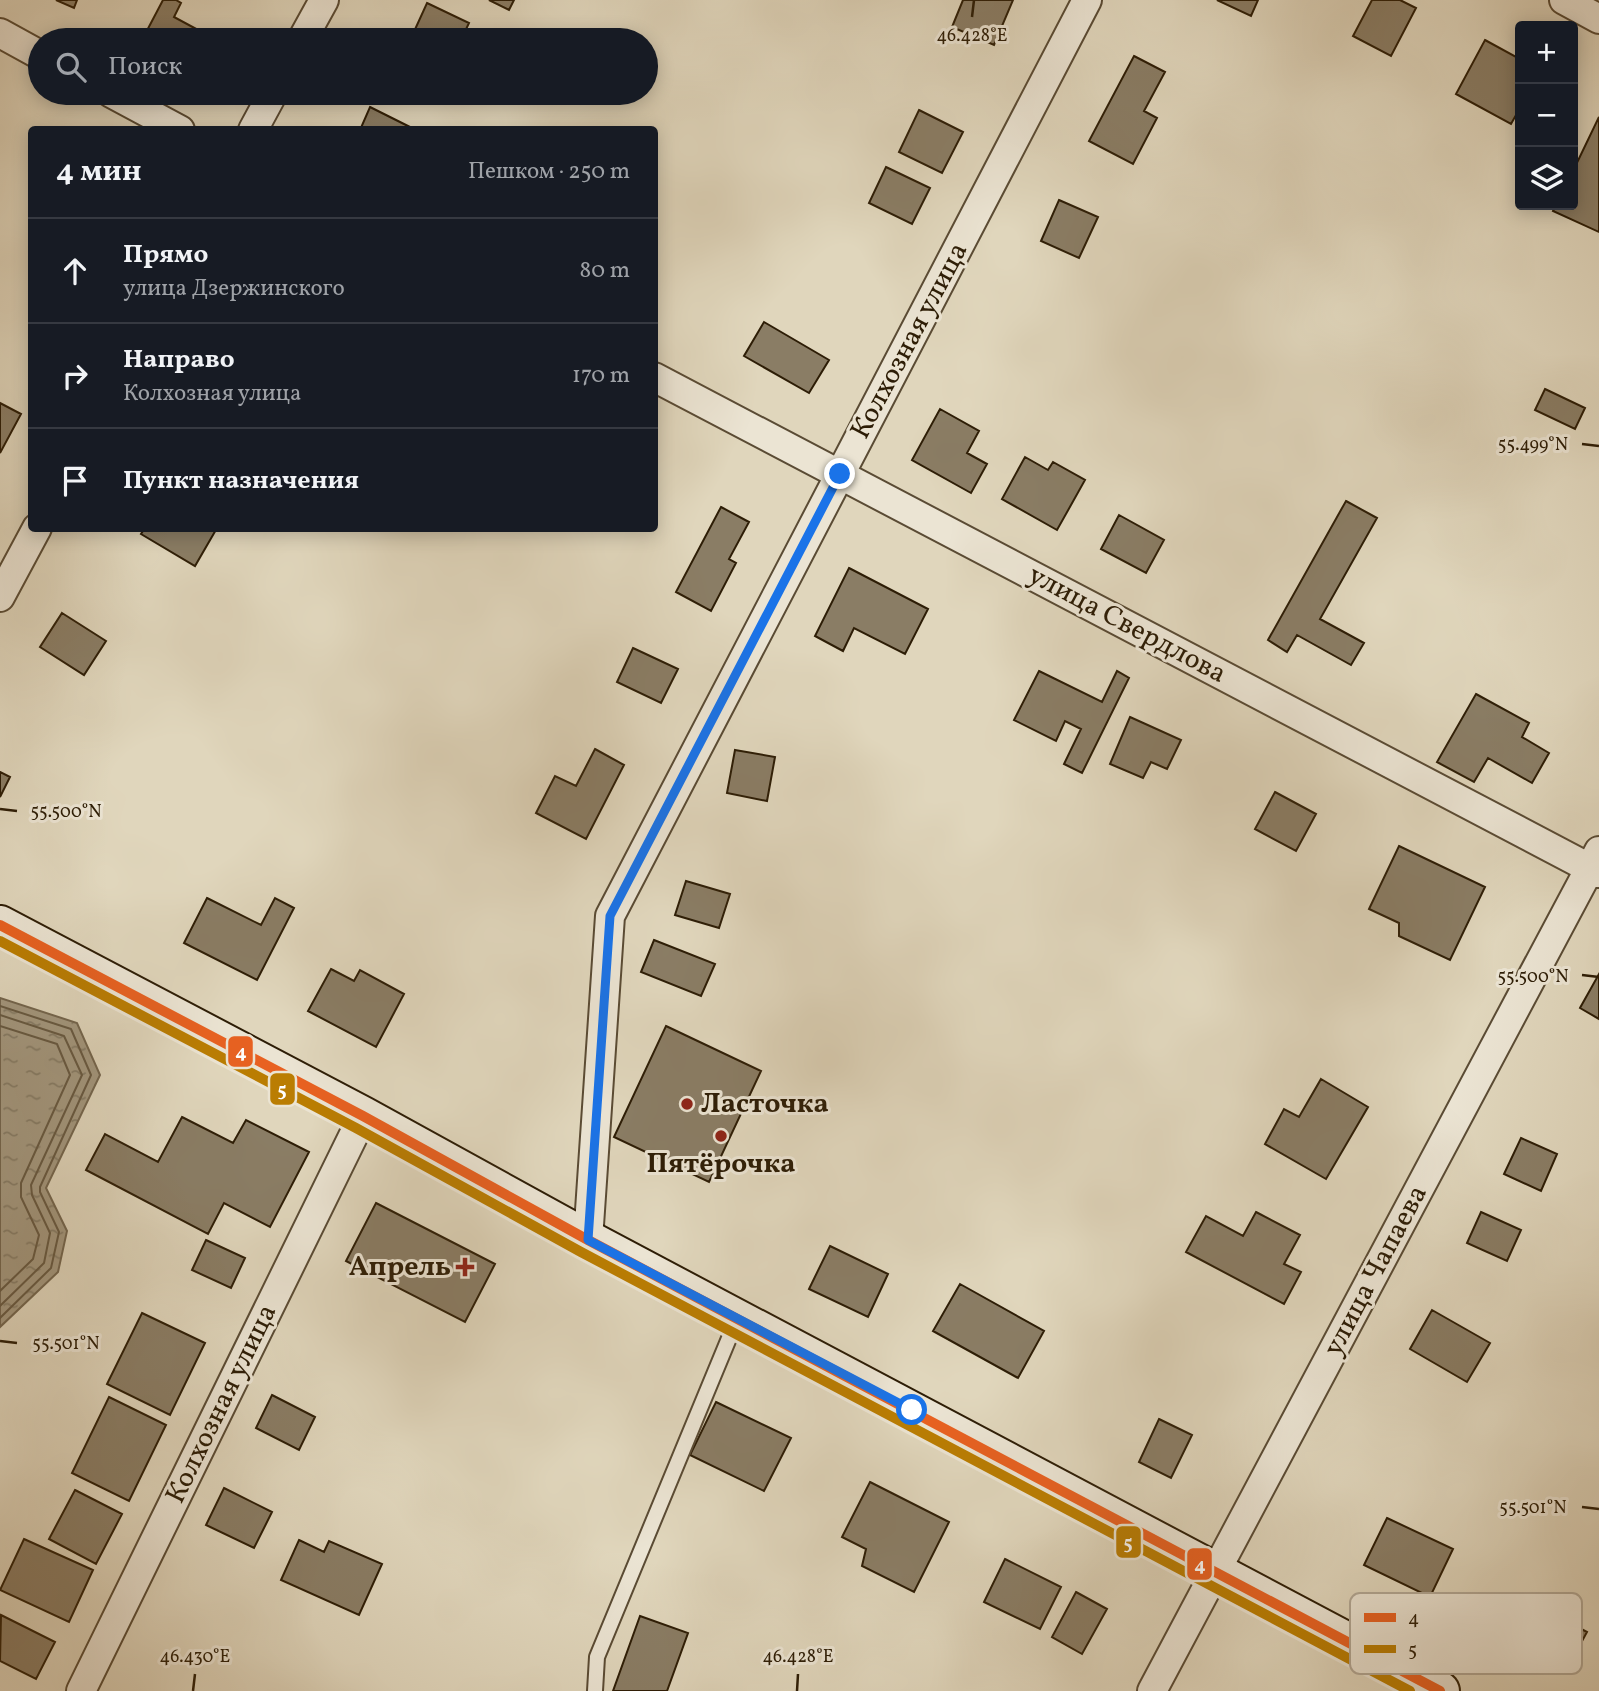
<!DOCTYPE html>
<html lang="ru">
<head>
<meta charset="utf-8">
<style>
	body { margin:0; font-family:Vollkorn,serif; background:#20242c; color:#f1f3f6 }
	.controls { position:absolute; right:21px; top:21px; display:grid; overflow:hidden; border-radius:7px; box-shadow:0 4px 18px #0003 }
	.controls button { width:63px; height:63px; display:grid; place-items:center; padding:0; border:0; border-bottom:2px solid #363941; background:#171b24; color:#f1f3f6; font:35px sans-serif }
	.stop { position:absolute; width:21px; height:21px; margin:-16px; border:5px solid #1a73e8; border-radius:50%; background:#fff }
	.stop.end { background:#1a73e8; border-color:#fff; box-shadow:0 2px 7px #0008 }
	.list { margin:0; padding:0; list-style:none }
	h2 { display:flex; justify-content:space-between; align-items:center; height:91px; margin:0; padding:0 28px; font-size:30px }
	h2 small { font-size:23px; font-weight:400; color:#9ea1a6 }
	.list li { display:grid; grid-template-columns:46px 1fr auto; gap:21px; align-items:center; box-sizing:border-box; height:105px; padding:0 28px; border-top:2px solid #363941 }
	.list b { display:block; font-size:26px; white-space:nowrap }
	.list p { margin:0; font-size:23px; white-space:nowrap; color:#9ea1a6 }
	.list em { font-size:23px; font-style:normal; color:#9ea1a6 }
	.icon { flex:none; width:38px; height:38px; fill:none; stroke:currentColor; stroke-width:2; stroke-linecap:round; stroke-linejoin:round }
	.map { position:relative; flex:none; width:1599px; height:1691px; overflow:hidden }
	.search { position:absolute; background:#171b24; box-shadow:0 4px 18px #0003; left:28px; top:28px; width:630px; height:77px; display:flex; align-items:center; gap:18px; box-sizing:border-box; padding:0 24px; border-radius:38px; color:#9ea1a6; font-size:26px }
	.panel { position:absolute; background:#171b24; box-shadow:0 4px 18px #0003; left:28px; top:126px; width:630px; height:406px; border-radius:7px }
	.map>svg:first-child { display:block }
	.water { fill:url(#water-ripples); stroke:#74664e; stroke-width:2 }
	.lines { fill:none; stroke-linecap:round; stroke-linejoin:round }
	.shore { stroke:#685a42; stroke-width:2 }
	.building { fill:#8a7d65; stroke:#2d1d06; stroke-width:2 }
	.lane-casing { stroke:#5a4b34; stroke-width:18 }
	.street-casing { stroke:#5a4b34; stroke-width:32 }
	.secondary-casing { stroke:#2d1d06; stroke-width:42 }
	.lane { stroke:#ebe4d3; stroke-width:14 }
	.street { stroke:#ebe4d3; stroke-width:28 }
	.secondary { stroke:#ebe4d3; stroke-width:38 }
	.bus-1-casing { stroke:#ebe4d3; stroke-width:16 }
	.bus-2-casing { stroke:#ebe4d3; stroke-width:16 }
	.bus-1 { stroke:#e86121; stroke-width:10 }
	.bus-2 { stroke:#ba7d02; stroke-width:10 }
	.route { stroke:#1a73e8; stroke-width:9 }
	.ticks { fill:none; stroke:#2d1d06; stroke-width:2.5 }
	.poi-dot { fill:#8f2418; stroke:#ebe4d3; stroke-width:2.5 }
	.labels { text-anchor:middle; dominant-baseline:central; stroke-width:6; stroke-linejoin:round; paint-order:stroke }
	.street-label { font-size:28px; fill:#2d1d06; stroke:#ebe4d3 }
	.poi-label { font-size:28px; font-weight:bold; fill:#2d1d06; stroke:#ebe4d3; text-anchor:start }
	.key { fill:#ebe4d3; stroke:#b2a896; stroke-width:2 }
	.key-label { font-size:19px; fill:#2d1d06 }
	.ticks-label { font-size:18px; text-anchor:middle; fill:#2d1d06; stroke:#ebe4d3; stroke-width:6; stroke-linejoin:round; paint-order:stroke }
	.line-badge { stroke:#ebe4d3; stroke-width:2.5 }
	.badge-label { font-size:19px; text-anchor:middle; font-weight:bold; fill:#fff }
</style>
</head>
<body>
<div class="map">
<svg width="1599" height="1691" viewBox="0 0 1599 1691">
	<defs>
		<pattern id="water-ripples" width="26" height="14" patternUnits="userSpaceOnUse" patternTransform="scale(1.75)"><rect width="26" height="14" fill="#a3977e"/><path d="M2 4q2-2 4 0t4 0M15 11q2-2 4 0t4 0" fill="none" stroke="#857b65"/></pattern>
	</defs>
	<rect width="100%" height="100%" fill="#e0d6bc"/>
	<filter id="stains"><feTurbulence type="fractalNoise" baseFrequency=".00286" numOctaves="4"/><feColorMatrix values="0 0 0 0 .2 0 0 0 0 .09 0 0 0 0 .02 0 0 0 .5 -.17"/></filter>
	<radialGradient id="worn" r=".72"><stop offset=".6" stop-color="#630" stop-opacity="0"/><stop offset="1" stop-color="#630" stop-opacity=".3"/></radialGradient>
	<path class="water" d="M0,998L77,1023L100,1075L46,1188L67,1231L58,1272L0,1327Z"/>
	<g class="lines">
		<path class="shore" d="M0,1006L71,1029L91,1075L40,1187V1192L59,1232L51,1268L0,1318
			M0,1015L64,1036L82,1075L31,1185L32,1195L50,1233L44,1263L0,1306
			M0,1026L57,1044L70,1075L21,1183V1197L39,1235L33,1259L0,1291"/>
	</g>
	<path class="building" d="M56,0H77L74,8Z
		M163,0H176L181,3L174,17L215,39L214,40H142Z
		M489,0H514L509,10Z
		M963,0H1013L994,45L952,27Z
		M1217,0H1258L1251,16Z
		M1372,0H1400L1416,8L1391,56L1353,36Z
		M427,3L469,23L461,40H422L412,36Z
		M1485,40L1520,59V108L1511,124L1456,94Z
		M1134,56L1165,72L1144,111L1157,118L1133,164L1089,141Z
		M370,107L416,130H360Z
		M919,110L963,132L942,173L899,152Z
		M1599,117V232L1553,211L1556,205H1573V171Z
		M886,167L930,188L912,224L869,203Z
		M1059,200L1098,217L1079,258L1041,241Z
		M764,322L829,360L809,393L744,356Z
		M1545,389L1585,408L1575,429L1535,410Z
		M0,403L21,414L0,453Z
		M940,409L979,431L967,453L987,464L971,493L912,460Z
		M1025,457L1048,470L1053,462L1085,480L1057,530L1002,499Z
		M1346,501L1377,518L1320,619L1364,643L1351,665L1297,635L1287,652L1268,640Z
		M721,507L749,522L729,559L736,563L711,611L676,592Z
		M1119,515L1164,540L1146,573L1101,549Z
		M145,528H217L195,566L141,534Z
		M849,568L928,609L905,654L854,628L843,651L815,636Z
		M62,613L106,641L84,675L40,647Z
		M633,648L678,669L661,703L617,682Z
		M1039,671L1102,702L1117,671L1129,678L1082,773L1064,764L1081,729L1065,721L1056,741L1014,720Z
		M1476,694L1529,723L1522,737L1549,753L1532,783L1488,758L1474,782L1437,762Z
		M1130,717L1181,740L1167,769L1151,762L1143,778L1110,764Z
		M595,749L624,765L586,839L536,813L555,776L576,786Z
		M735,750L775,757L767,801L727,793Z
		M0,772L10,777L0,797Z
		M1275,792L1316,814L1296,851L1255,829Z
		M1399,846L1485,887L1450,960L1399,936V923L1369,909Z
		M686,881L730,894L719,928L675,915Z
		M207,898L261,925L275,898L294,908L257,980L184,943Z
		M654,940L715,964L701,996L641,972Z
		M331,969L354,981L360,970L404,994L376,1047L308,1011Z
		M1599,974V1019L1580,1008Z
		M666,1026L761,1071L709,1182L614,1137Z
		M1321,1079L1368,1107L1326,1179L1265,1144L1284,1109L1299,1117Z
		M182,1117L233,1143L246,1120L309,1152L270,1227L224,1203L208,1234L86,1170L105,1134L158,1162Z
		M1521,1138L1557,1154L1541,1191L1504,1174Z
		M376,1203L495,1264L465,1322L346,1261Z
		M1256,1212L1300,1235L1284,1264L1301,1272L1284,1304L1186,1252L1206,1216L1243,1236Z
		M1481,1212L1521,1230L1507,1261L1467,1243Z
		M206,1240L245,1258L231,1288L192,1270Z
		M830,1246L888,1274L868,1317L809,1289Z
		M960,1284L1044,1331L1018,1378L933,1331Z
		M1432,1310L1490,1343L1467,1382L1410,1349Z
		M142,1313L205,1343L170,1415L107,1384Z
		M272,1395L315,1417L299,1450L256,1428Z
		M109,1397L166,1425L129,1501L72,1473Z
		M716,1402L791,1438L764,1491L690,1455Z
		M1159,1419L1192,1435L1171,1478L1139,1462Z
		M870,1482L949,1522L914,1592L862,1566L866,1549L842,1537Z
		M224,1488L272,1512L254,1548L206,1525Z
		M75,1490L122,1514L96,1564L49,1539Z
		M1387,1518L1453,1549L1430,1597L1364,1565Z
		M24,1539L93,1570L69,1622L0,1590Z
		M299,1540L324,1552L329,1541L382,1564L359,1615L281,1580Z
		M1005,1559L1061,1587L1040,1629L984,1602Z
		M1076,1592L1107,1609L1082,1654L1052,1637Z
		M1527,1600L1587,1632L1567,1669L1550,1660L1545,1669L1502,1647Z
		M1,1615L55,1642L36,1679L0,1661Z
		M640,1616L688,1633L667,1691H613Z"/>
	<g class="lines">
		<g class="lane-casing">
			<path id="lane" d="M595,1691L597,1657L737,1319"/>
		</g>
		<g class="street-casing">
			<path id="street" d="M1564,0L1599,19
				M0,33L40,55
				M302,40L324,0
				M111,93L180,130
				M253,130L273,93
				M654,377L1599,873
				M0,597L37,528
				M588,1240L610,916L1087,0
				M81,1691L363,1116
				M1152,1691L1599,851"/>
		</g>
		<g class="secondary-casing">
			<path id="secondary" d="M0,925L363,1116L588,1240L1440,1691"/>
		</g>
		<use href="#lane" class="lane"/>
		<use href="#street" class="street"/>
		<use href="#secondary" class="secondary"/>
		<g class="bus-1-casing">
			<path id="bus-1" d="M0,925L363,1116L588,1240L1440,1691"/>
		</g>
		<g class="bus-2-casing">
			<path id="bus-2" d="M0,941L356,1128L581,1252L1410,1691"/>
		</g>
		<use href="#bus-1" class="bus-1"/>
		<use href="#bus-2" class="bus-2"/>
	</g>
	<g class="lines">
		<path class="route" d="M840,474L610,916L588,1240L912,1410"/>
	</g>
	<path class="ticks" d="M972,17L974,0M1582,444L1599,446M0,809L17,811M1582,975L1599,977M0,1341L17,1343M1582,1507L1599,1509M193,1691L195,1674M797,1691L798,1674"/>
	<g class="poi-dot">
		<circle cx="687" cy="1104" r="7"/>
		<circle cx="721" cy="1136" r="7"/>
		<path d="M461.5 1256.5h7v7h7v7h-7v7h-7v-7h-7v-7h7z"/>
	</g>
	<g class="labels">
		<g class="street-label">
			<text transform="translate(910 341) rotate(-62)">Колхозная улица</text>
			<text transform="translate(1127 625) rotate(28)">улица Свердлова</text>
			<text transform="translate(1376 1271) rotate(-62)">улица Чапаева</text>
			<text transform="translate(222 1404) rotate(-64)">Колхозная улица</text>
		</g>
		<g class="poi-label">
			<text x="701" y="1104">Ласточка</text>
			<text x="721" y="1164" text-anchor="middle">Пятёрочка</text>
			<text x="451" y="1267" text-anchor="end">Апрель</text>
		</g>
	</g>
	<rect x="1350" y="1593" width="232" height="81" rx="10" class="key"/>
	<rect x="1364" y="1613" width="32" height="9" fill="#e86121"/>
	<rect x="1364" y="1645" width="32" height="8" fill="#ba7d02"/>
	<g class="key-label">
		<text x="1408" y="1624">4</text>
		<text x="1408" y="1656">5</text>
	</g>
	<g class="ticks-label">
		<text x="972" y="41">46.428°E</text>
		<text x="1533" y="450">55.499°N</text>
		<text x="66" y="817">55.500°N</text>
		<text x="1533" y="982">55.500°N</text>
		<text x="66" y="1349">55.501°N</text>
		<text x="1533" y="1513">55.501°N</text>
		<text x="195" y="1662">46.430°E</text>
		<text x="798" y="1662">46.428°E</text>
	</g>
	<g class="line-badge">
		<rect x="227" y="1035" width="27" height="33" rx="7" fill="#e86121"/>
		<rect x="269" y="1072" width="27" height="34" rx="7" fill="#ba7d02"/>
		<rect x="1115" y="1525" width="27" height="34" rx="7" fill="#ba7d02"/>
		<rect x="1186" y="1547" width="27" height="34" rx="7" fill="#e86121"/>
	</g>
	<g class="badge-label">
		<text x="241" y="1058">4</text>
		<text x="282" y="1096">5</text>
		<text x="1128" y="1549">5</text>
		<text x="1200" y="1571">4</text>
	</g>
	<rect width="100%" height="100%" filter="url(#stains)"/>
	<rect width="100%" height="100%" fill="url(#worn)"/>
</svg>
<div class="controls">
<button>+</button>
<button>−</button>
<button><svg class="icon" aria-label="layers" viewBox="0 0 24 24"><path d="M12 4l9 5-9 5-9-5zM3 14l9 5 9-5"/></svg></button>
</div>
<div class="stop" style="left:912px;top:1410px"></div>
<div class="stop end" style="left:840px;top:474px"></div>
<div class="search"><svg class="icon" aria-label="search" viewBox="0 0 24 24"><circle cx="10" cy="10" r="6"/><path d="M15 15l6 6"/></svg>Поиск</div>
<section class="panel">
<h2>4 мин<small>Пешком · 250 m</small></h2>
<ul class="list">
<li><svg class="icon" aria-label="ahead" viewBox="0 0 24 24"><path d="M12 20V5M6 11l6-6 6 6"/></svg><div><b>Прямо</b><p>улица Дзержинского</p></div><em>80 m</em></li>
<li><svg class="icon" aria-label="right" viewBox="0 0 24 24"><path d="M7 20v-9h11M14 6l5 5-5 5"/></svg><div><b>Направо</b><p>Колхозная улица</p></div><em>170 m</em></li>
<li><svg class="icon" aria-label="arrive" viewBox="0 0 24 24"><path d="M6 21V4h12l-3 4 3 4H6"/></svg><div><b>Пункт назначения</b></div></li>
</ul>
</section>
</div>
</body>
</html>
